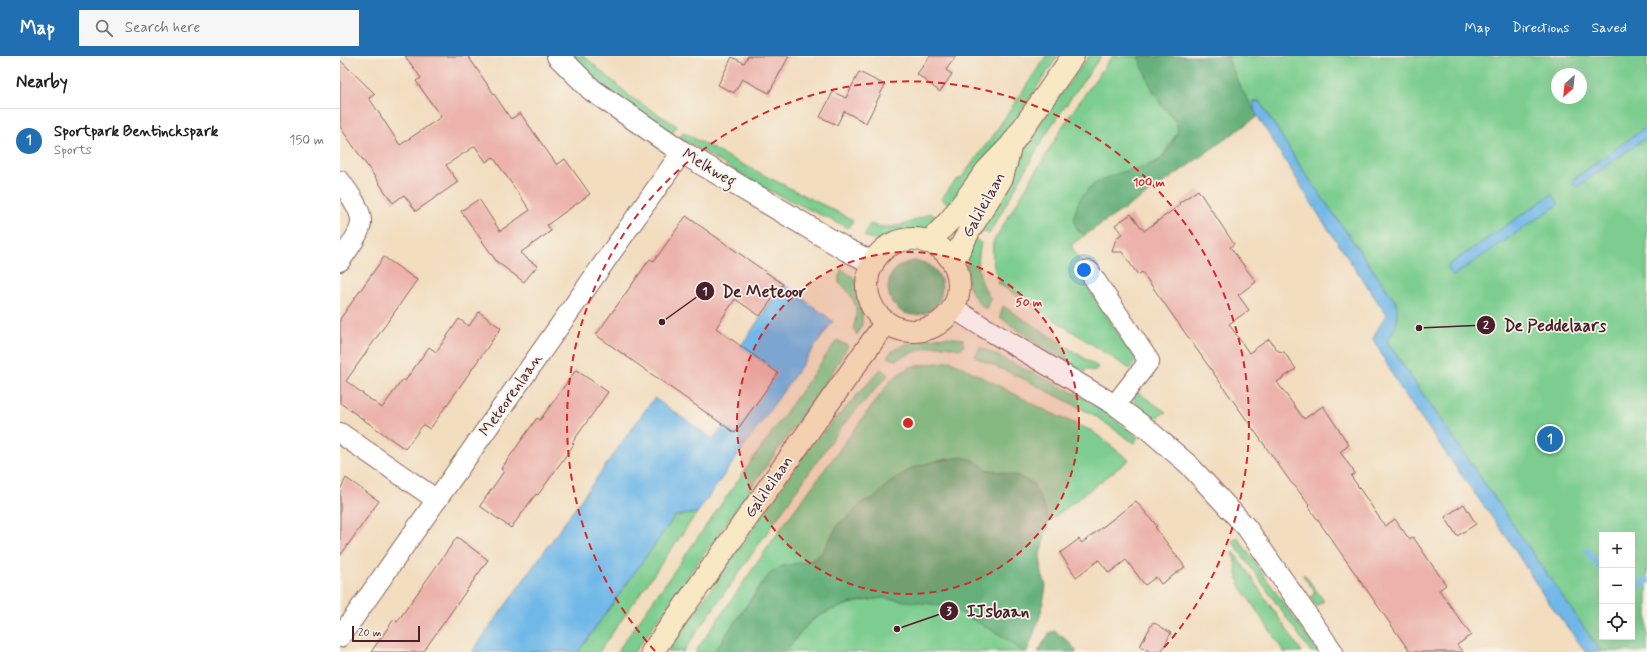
<!DOCTYPE html>
<html lang="en">
<head>
<meta charset="utf-8">
<style>
	body { margin:0; font-family:Mynerve,sans-serif; background:#f6f6f6; color:#202124 }
	.controls { position:absolute; right:12px; bottom:12px; display:grid; overflow:hidden; border-radius:0px; box-shadow:0 4px 16px #0002 }
	.controls button { width:36px; height:36px; display:grid; place-items:center; padding:0; border:0; border-bottom:1px solid #e0e0e0; background:#fff; color:#202124; font:20px sans-serif }
	.compass { position:absolute; left:1211px; top:12px; width:36px; height:36px; border-radius:50%; background:#fff; box-shadow:0 4px 16px #0002; rotate:207deg }
	.scale { position:absolute; left:12px; bottom:10px; width:68px; box-sizing:border-box; padding-left:4px; border:2px solid #4a1f2b; border-top:0; font-size:11px; line-height:14px; white-space:nowrap; color:#4a1f2b; -webkit-text-stroke:3px #f7f3e8; paint-order:stroke }
	.you { position:absolute; left:744px; top:214px; width:14px; height:14px; margin:-10px; border:3px solid #fff; border-radius:50%; background:#1a73e8; box-shadow:0 0 0 6px #1a73e833 }
	.badge { display:grid; place-items:center; width:26px; height:26px; border-radius:50%; background:#1f6fb2; color:#fff; font-size:13px; font-weight:700 }
	.pin { position:absolute; translate:-50% -50%; border:2px solid #fff; box-shadow:0 1px 4px #0006 }
	.list { margin:0; padding:0; list-style:none }
	h2 { display:flex; justify-content:space-between; align-items:center; height:52px; margin:0; padding:0 16px; font-size:17px }
	h2 small { font-size:13px; font-weight:400; color:#757577 }
	.list li { display:grid; grid-template-columns:26px 1fr auto; gap:12px; align-items:center; box-sizing:border-box; height:64px; padding:0 16px; border-top:1px solid #e0e0e0 }
	.list b { display:block; font-size:15px; white-space:nowrap }
	.list p { margin:0; font-size:13px; white-space:nowrap; color:#757577 }
	.list em { font-size:13px; font-style:normal; color:#757577 }
	.icon { flex:none; width:22px; height:22px; fill:none; stroke:currentColor; stroke-width:2; stroke-linecap:round; stroke-linejoin:round }
	.map { position:relative; flex:none; width:1307px; height:596px; overflow:hidden }
	header { display:flex; align-items:center; gap:24px; box-sizing:border-box; height:56px; padding:0 20px; background:#1f6fb2; color:#fff }
	header strong { font-size:19px }
	nav { display:flex; gap:22px; margin-inline-start:auto; font-size:14px }
	.search { width:280px; height:36px; background:#f6f6f6; display:flex; align-items:center; gap:10px; box-sizing:border-box; padding:0 14px; border-radius:0px; color:#757577; font-size:15px }
	main { display:flex }
	aside { flex:1; background:#fff }
	.map>svg:first-child { display:block }
	.green { fill:#7ccd8f; stroke:#63765d; fill-rule:evenodd }
	.forest { fill:#65b07a; stroke:#586852 }
	.water { fill:#70b8e8; stroke:#5d6c8a }
	.lines { fill:none; stroke-linecap:round; stroke-linejoin:round }
	.stream { stroke:#70b8e8; stroke-width:7 }
	.building { fill:#ecb2ab }
	.minor-casing { stroke:#85625f; stroke-width:22 }
	.tertiary-casing { stroke:#85625f; stroke-width:24 }
	.secondary-casing { stroke:#85625f; stroke-width:24 }
	.minor { stroke:#fff; stroke-width:20 }
	.tertiary { stroke:#fff; stroke-width:22 }
	.secondary { stroke:#f8e8c3; stroke-width:22 }
	.ring { fill:none; stroke:#d62828; stroke-width:2; stroke-dasharray:7 5 }
	.labels { text-anchor:middle; dominant-baseline:central; stroke-width:3.5; stroke-linejoin:round; paint-order:stroke }
	.street-label { font-size:16px; fill:#4a1f2b; stroke:#f7f3e8 }
	.centre { fill:#d62828; stroke:#f7f3e8; stroke-width:2 }
	.ring-label { font-size:12px; text-anchor:middle; font-weight:bold; fill:#d62828; stroke:#f7f3e8; stroke-width:3.5; stroke-linejoin:round; paint-order:stroke }
	.leader { fill:none; stroke:#4a1f2b; stroke-width:1.5 }
	.callout-dot { fill:#4a1f2b; stroke:#f7f3e8; stroke-width:1.5 }
	.mark-label { font-size:12px; text-anchor:middle; font-weight:bold; fill:#fff }
	.callout-label { font-size:17px; text-anchor:middle; font-weight:bold; fill:#4a1f2b; stroke:#f7f3e8; stroke-width:3.5; stroke-linejoin:round; paint-order:stroke }
</style>
</head>
<body>
<header>
<strong>Map</strong>
<div class="search"><svg class="icon" aria-label="search" viewBox="0 0 24 24"><circle cx="10" cy="10" r="6"/><path d="M15 15l6 6"/></svg>Search here</div>
<nav><a>Map</a><a>Directions</a><a>Saved</a></nav>
</header>
<main>
<aside>
<h2>Nearby<small></small></h2>
<ul class="list">
<li><span class="badge">1</span><div><b>Sportpark Bentinckspark</b><p>Sports</p></div><em>150 m</em></li>
</ul>
</aside>
<div class="map">
<svg width="1307" height="596" viewBox="0 0 1307 596">
	<rect width="100%" height="100%" fill="#f7f3e8"/>
	<filter id="ink" filterUnits="userSpaceOnUse"><feTurbulence type="fractalNoise" baseFrequency=".025" numOctaves="2"/><feDisplacementMap in="SourceGraphic" scale="8" xChannelSelector="R" yChannelSelector="G"/><feConvolveMatrix kernelMatrix="1 2 1 2 8 2 1 2 1" color-interpolation-filters="sRGB"/></filter>
	<filter id="wash" filterUnits="userSpaceOnUse"><feTurbulence type="fractalNoise" baseFrequency=".012" numOctaves="4" result="noise"/><feDisplacementMap in="SourceGraphic" scale="16" xChannelSelector="R" yChannelSelector="G"/><feGaussianBlur stdDeviation="0.9" result="paint"/><feColorMatrix in="noise" values="0 0 0 0 0 0 0 0 0 0 0 0 0 0 0 0 0 1.4 0 .05"/><feComposite in="paint" operator="in"/></filter>
	<g filter="url(#wash)">
		<rect width="100%" height="100%" fill="#f2ddbf"/>
		<path class="green" d="M231,0H244L292,42L337,70L332,78C295,55 261,31 231,0Z
			M706,0H718L679,58L610,150L601,143L616,124L621,122L652,81Z
			M749,0H761L709,73L649,178L638,172L699,69Z
			M772,0H798L807,21L821,49L836,66L838,75L821,103L808,110L777,118L757,126L747,133L738,175L745,179L731,189L742,209L736,214L796,304L790,313L659,228C653,212 652,203 653,186L730,59Z
			M887,0H1307V596L1260,595L1047,286L1057,248L962,113L920,46H914L915,56L900,31ZM1217,18H1241V42H1217ZM1262,479H1292V581H1262Z
			M343,76L388,101L513,164L509,172L430,135L340,82Z
			M590,157L600,164L581,177L565,178L536,184L524,180L530,168C551,176 571,167 590,157Z
			M633,182L641,187C636,208 638,223 650,242L646,253C623,236 623,207 633,182Z
			M502,213L515,223L517,228L522,257V268L517,279C511,269 515,270 516,261C518,247 509,234 499,227V220Z
			M663,250L758,311L754,316L747,312L745,316L705,294L660,261Z
			M608,281L623,283L624,290L619,293C614,292 608,290 603,290C587,289 570,298 555,304L547,301C556,286 591,282 608,281Z
			M497,284L508,290L490,320L295,596H277Z
			M640,291L738,339L764,356L798,381L794,387L754,359L686,324L635,301Z
			M611,305L713,358L752,375L789,404L709,465L702,446L678,420L646,413L633,404L607,403L572,412L548,428L533,443L524,445L509,461L499,467L482,497L471,505L443,510L419,531L374,596H355L442,471L552,323L569,311Z
			M541,313L548,319L502,370L343,596H327L470,391Z
			M796,335L826,356L815,362L796,348L793,341Z
			M357,457L259,596H238L335,460Z
			M897,481L978,596H971L892,485Z
			M893,495L962,596H944L899,528Z
			M963,519H965L984,545L976,550L970,542L975,536L963,520Z
			M542,542C560,544 579,545 597,549C627,555 659,577 683,596H445C471,555 497,549 542,542Z"/>
		<path class="forest" d="M798,0H887L900,31L918,60L832,121L745,179C736,174 733,167 735,157C742,126 772,119 798,112C805,110 815,108 821,103C825,100 837,80 838,74C839,64 828,57 822,49C811,35 805,16 798,0Z
			M548 232a27 27 0 1 1 54 0a27 27 0 1 1-54 0Z
			M622,401L633,404L646,413L678,420L693,427L702,446L709,465L700,498L702,518L706,529L705,537L700,560L687,596H683L664,581L621,557L598,549L542,542L514,546L488,555L470,565L445,596H374L430,517L443,510L471,505L482,497L499,467L509,461L524,445L533,443L548,428L572,412L592,406Z
			M715,575L729,586L737,596H698L710,576Z"/>
		<path class="water" d="M913,46H920L962,113L1057,248V267L1047,286L1261,596H1246L1204,540L1168,483L1117,413L1059,330L1033,283L1046,258L982,164L915,56Z
			M1307,70V81L1237,131L1231,125Z
			M1212,138L1219,148L1113,220L1107,210Z
			M443,228L493,265L357,457L335,460L238,596H132L314,342L373,383L384,369L395,377L438,317L401,290Z"/>
		<g class="lines">
			<path class="stream" d="M1248,496L1262,513
				M1292,530H1297L1307,525"/>
		</g>
		<g id="blocks">
			<path class="building" d="M65,0H128L171,63L180,57L217,109L225,103L250,138L207,169L211,175L180,197L197,210L184,226L157,206L121,155L139,143L160,175L190,154L153,101L146,106L135,90L106,109L118,126L76,155L64,139L53,147L0,71V4L35,38L29,42L60,89L101,61L76,25L81,22Z
				M408,0H449L429,37L402,23L394,37L378,29L392,1L404,7Z
				M590,0H616L606,14L612,18L600,36L577,18Z
				M519,16L545,29L526,67L504,55L497,69L480,61L493,36L506,42Z
				M858,134L894,188L890,191L916,226L898,239L909,254L889,268L909,297L929,283L938,295L944,296L956,313L937,326L964,363L983,350L1009,389L1000,396L1015,417L1011,420L1045,470L1055,463L1069,483L1073,481L1106,529L1099,534L1131,579L1117,589L1123,596H1070L968,450L969,449L955,430L952,428L802,216L798,219L782,196H772L776,182L782,178L775,169L791,158L804,175L840,149L839,147Z
				M346,160L443,228L420,260L395,243L376,272L438,317L395,377L256,279L310,203L314,205Z
				M44,201L77,224L6,325L42,352L63,323L65,325L89,291L96,296L119,263L129,270L139,256L161,272L90,373L83,369L65,393L0,347V263Z
				M236,314L268,336L232,387L234,388L198,439L196,438L171,472L140,450L164,415L161,413L180,386L197,362L200,364Z
				M6,422L39,445L0,500V434Z
				M796,445L817,470L815,471L845,511L821,528L816,521L805,529L786,504L769,517L759,504L736,521L720,497L739,483L742,487Z
				M1124,448L1136,468L1117,480L1105,461Z
				M117,481L148,504L83,596H31L54,563L57,566Z
				M813,566L831,577L821,596H811L800,590Z"/>
		</g>
	</g>
	<g filter="url(#ink)">
		<use href="#blocks" fill-opacity="0" stroke="#85625f" stroke-width="1"/>
		<g class="lines">
			<g class="minor-casing">
				<path id="minor" d="M0,125C8,136 22,153 21,167C20,178 6,196 0,205
					M749,215L809,305L775,349
					M613,252L640,269L775,349L805,371L849,409L907,472L993,596
					M0,377L97,444
					M0,581L342,96"/>
			</g>
			<g class="tertiary-casing">
				<path id="tertiary" d="M218,0L252,34L342,96L507,194L533,207"/>
			</g>
			<g class="secondary-casing">
				<path id="secondary" d="M527 229a46 46 0 1 1 92 0a46 46 0 1 1-92 0Z
					M586,186L594,181L611,163L647,114L671,89L733,0
					M613,206L629,175L662,122L670,92
					M312,596L546,266"/>
			</g>
			<use href="#minor" class="minor"/>
			<use href="#tertiary" class="tertiary"/>
			<use href="#secondary" class="secondary"/>
		</g>
	</g>
	<circle cx="568" cy="367" r="171" fill="#d62828" fill-opacity=".12"/>
	<g class="ring">
		<circle cx="568" cy="367" r="171"/>
		<path d="M315 595A341 341 0 1 1 821 595"/>
	</g>
	<g class="labels">
		<g class="street-label">
			<text transform="translate(369 112) rotate(31)">Melkweg</text>
			<text transform="translate(644 149) rotate(-61)">Galileilaan</text>
			<text transform="translate(171 339) rotate(-55)">Meteorenlaan</text>
			<text transform="translate(429 431) rotate(-55)">Galileilaan</text>
		</g>
	</g>
	<circle cx="568" cy="367" r="6" class="centre"/>
	<g class="ring-label">
		<text x="809" y="130">100 m</text>
		<text x="689" y="250">50 m</text>
	</g>
	<path class="leader" d="M322 266L365 235M1079 272L1146 269M557 573L609 555"/>
	<g class="callout-dot">
		<circle cx="322" cy="266" r="4"/>
		<circle cx="1079" cy="272" r="4"/>
		<circle cx="557" cy="573" r="4"/>
		<circle cx="365" cy="235" r="10"/>
		<circle cx="1146" cy="269" r="10"/>
		<circle cx="609" cy="555" r="10"/>
	</g>
	<g class="mark-label">
		<text x="365" y="239">1</text>
		<text x="1146" y="273">2</text>
		<text x="609" y="559">3</text>
	</g>
	<g class="callout-label">
		<text x="424" y="241">De Meteoor</text>
		<text x="1215" y="275">De Peddelaars</text>
		<text x="658" y="561">IJsbaan</text>
	</g>
</svg>
<div class="controls">
<button>+</button>
<button>−</button>
<button><svg class="icon" aria-label="locate" viewBox="0 0 24 24"><circle cx="12" cy="12" r="6"/><path d="M12 2v4M12 18v4M2 12h4M18 12h4"/></svg></button>
</div>
<svg class="compass" viewBox="-18 -18 36 36"><path d="M0-13l5 13h-10z" fill="#e53935"/><path d="M0 13l5-13h-10z" fill="#757577"/></svg>
<div class="scale">20 m</div>
<div class="you"></div>
<div class="pin badge" style="left:1210px;top:383px">1</div>
</div>
</main>
</body>
</html>
